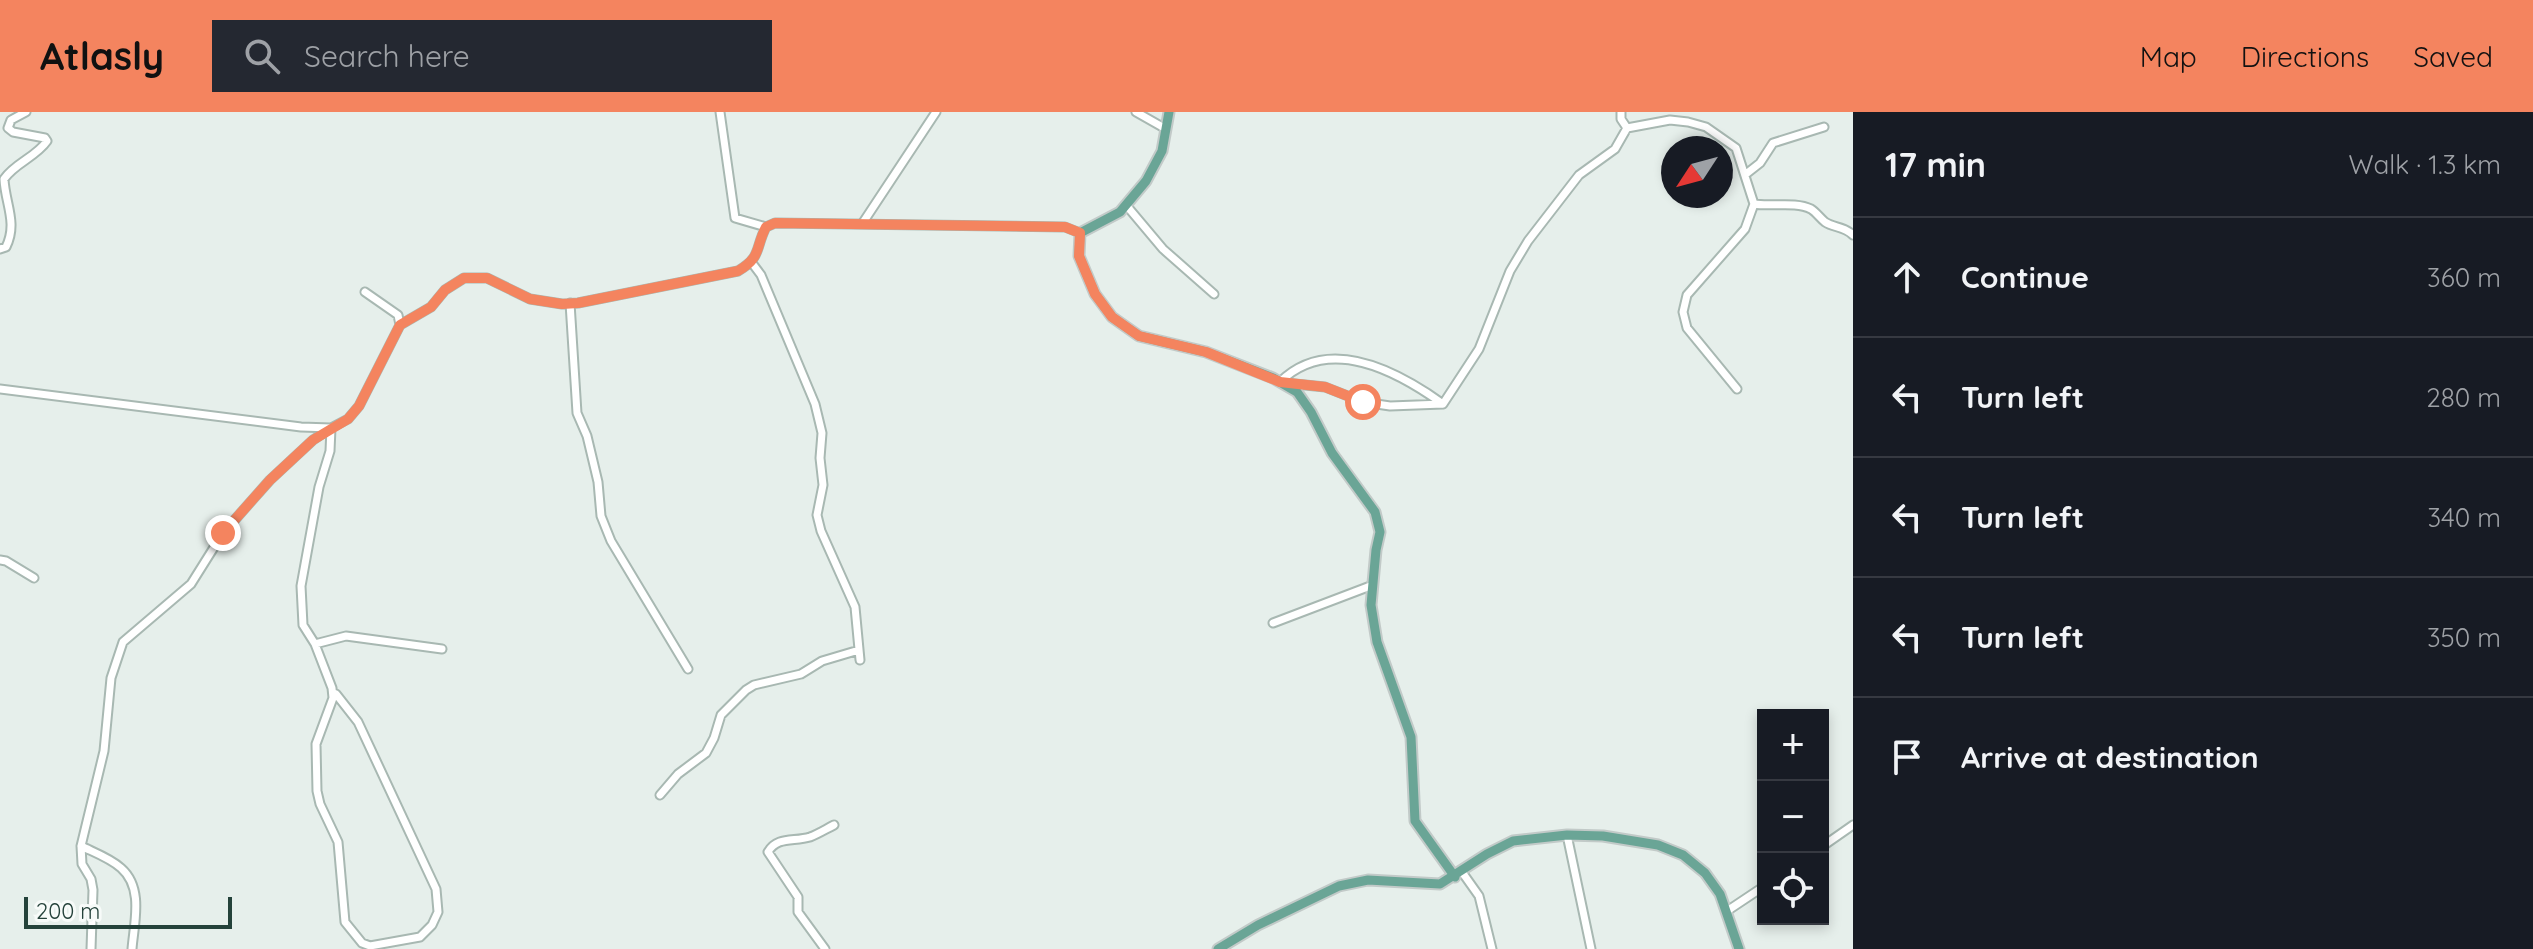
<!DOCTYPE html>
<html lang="en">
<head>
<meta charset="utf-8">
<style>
	body { margin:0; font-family:Quicksand,sans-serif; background:#242831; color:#f1f3f6 }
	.controls { position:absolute; right:24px; bottom:24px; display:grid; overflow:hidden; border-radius:0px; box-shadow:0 4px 12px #0003 }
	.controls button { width:72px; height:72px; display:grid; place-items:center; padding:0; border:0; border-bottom:2px solid #363941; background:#171b24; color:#f1f3f6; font:40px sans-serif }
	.compass { position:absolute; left:1661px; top:24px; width:72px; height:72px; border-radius:50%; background:#171b24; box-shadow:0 4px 12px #0003; rotate:234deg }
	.scale { position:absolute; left:24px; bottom:20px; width:208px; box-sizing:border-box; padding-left:8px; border:4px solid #24423a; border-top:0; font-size:22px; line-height:28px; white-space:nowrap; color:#24423a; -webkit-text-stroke:6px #f7fbf9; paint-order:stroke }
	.stop { position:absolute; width:24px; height:24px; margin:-18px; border:6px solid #f4845f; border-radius:50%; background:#fff }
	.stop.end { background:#f4845f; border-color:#fff; box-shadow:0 2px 8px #0008 }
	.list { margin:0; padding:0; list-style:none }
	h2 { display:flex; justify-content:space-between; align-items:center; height:104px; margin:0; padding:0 32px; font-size:34px }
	h2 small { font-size:26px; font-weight:400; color:#9ea1a6 }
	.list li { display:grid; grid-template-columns:52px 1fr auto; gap:24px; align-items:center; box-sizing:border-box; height:120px; padding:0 32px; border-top:2px solid #363941 }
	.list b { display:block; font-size:30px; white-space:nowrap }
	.list em { font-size:26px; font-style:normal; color:#9ea1a6 }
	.icon { flex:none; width:44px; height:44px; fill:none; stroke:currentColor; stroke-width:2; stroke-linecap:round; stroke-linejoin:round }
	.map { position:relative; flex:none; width:1853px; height:837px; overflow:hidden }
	header { display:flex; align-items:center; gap:48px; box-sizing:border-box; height:112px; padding:0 40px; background:#f4845f; color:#111 }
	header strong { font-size:38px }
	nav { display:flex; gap:44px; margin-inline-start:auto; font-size:28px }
	.search { width:560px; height:72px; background:#242831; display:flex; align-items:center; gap:20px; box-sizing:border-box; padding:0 28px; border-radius:0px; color:#9ea1a6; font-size:30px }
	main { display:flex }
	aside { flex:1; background:#171b24 }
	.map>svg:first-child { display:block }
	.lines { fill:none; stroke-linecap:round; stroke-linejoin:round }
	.minor-casing { stroke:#a8b8b2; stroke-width:11 }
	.major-casing { stroke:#c2cac8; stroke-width:13 }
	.minor { stroke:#fff; stroke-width:7 }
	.major { stroke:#6aa596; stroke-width:9 }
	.route { stroke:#f4845f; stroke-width:10 }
</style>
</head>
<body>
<header>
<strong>Atlasly</strong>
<div class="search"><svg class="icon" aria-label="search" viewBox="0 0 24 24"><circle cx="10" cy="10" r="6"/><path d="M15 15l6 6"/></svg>Search here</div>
<nav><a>Map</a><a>Directions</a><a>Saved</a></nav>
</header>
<main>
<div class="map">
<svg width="1853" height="837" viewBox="0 0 1853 837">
	<rect width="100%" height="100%" fill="#e6efeb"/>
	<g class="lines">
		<g class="minor-casing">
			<path id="minor" d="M720,0L735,106L766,115
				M1136,0L1166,17
				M1621,0V7L1627,16L1670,8L1688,10L1706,15L1736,36L1754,92L1745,117L1687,183L1683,200L1687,216L1737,277
				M1746,62L1760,51L1773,31L1824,15
				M1754,92C1771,95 1795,89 1811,97C1816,100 1820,106 1825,110C1834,116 1844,114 1853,123
				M1126,93L1163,137L1214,182
				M862,112L936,0
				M0,137L6,135C18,111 5,91 4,67C15,51 36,45 47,29L45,26L13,20L8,16L11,8L26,0
				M752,151L761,163L815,292L822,321L820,346L823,373L817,403L821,419L855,495L860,548
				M365,180L398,203L400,213
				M570,191L577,301L587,324L598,370L601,404L611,429L688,557
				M1280,270C1329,222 1397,259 1443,292
				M1285,271L1325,275L1363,290L1390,294L1443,292L1479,237L1510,159L1528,129L1579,63L1615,37L1627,16
				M0,277L301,315L331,316L348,307L359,294L400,213L431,195L445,178L464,166H487L530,187L562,192L578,191L738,159C762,145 755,136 766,115L775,111L1065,115L1080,121
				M0,448L6,449L34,466
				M1273,511L1373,473
				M315,532L346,524L442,537
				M660,683L678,662L706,641L714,626L721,603L746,578L754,573L801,562L822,549L859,538
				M1567,723L1591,837
				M81,734C93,740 110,746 121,756C144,776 134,811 132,837
				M1823,734L1853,713
				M1462,760L1479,784L1492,837
				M1727,799L1763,775
				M91,837L93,778L91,767L82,752L81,734L104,639L111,566L123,530L191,472L223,421L270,368L313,328L331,316L330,339L319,375L301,474L303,513L315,532L332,576L333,586L316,632L317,679L320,692L338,730L345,810L362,831L370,834L420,825L432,813L438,800L436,777L358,610L336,582L333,586
				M825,837L798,800V785L768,740C777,724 794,730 810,725C818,722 826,717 834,713"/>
		</g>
		<g class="major-casing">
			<path id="major" d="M1169,0L1162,39L1146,69L1120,100L1080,121L1079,144L1095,182L1112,205L1139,224L1206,240L1273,266L1297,280L1311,300L1332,341L1375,400L1380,420L1376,438L1371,493L1377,530L1411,625L1415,709L1455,765
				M1218,837L1258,813L1339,774L1368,768L1440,772L1487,742L1513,729L1567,723L1603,724L1658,733L1683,743L1705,761L1720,782L1739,837"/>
		</g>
		<use href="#minor" class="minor"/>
		<use href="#major" class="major"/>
	</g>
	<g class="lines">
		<path class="route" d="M223,421L270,368L313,328L348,307L359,294L400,213L431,195L445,178L464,166H487L530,187L562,192L578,191L738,159C762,145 755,136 766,115L775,111L1065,115L1080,121L1079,144L1095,182L1112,205L1139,224L1206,240L1280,270L1325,275L1363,290"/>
	</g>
</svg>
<div class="controls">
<button>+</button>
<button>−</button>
<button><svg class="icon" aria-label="locate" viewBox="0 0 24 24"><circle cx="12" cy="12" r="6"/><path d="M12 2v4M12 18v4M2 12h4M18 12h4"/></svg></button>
</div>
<svg class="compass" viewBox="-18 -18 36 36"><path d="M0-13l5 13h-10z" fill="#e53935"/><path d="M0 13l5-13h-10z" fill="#9ea1a6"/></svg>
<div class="scale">200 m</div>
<div class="stop" style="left:1363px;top:290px"></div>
<div class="stop end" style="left:223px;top:421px"></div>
</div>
<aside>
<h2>17 min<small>Walk · 1.3 km</small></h2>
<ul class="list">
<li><svg class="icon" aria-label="ahead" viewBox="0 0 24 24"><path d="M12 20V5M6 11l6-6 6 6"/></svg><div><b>Continue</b></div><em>360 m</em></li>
<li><svg class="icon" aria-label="left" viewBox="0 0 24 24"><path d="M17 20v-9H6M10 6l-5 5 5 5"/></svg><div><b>Turn left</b></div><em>280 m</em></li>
<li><svg class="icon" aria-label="left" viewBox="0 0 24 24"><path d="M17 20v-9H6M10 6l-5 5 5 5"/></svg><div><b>Turn left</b></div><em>340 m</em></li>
<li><svg class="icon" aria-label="left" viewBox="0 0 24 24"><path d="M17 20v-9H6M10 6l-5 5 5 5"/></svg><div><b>Turn left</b></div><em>350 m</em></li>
<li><svg class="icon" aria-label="arrive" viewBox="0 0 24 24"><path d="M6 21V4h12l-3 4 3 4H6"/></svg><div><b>Arrive at destination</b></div></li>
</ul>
</aside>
</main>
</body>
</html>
